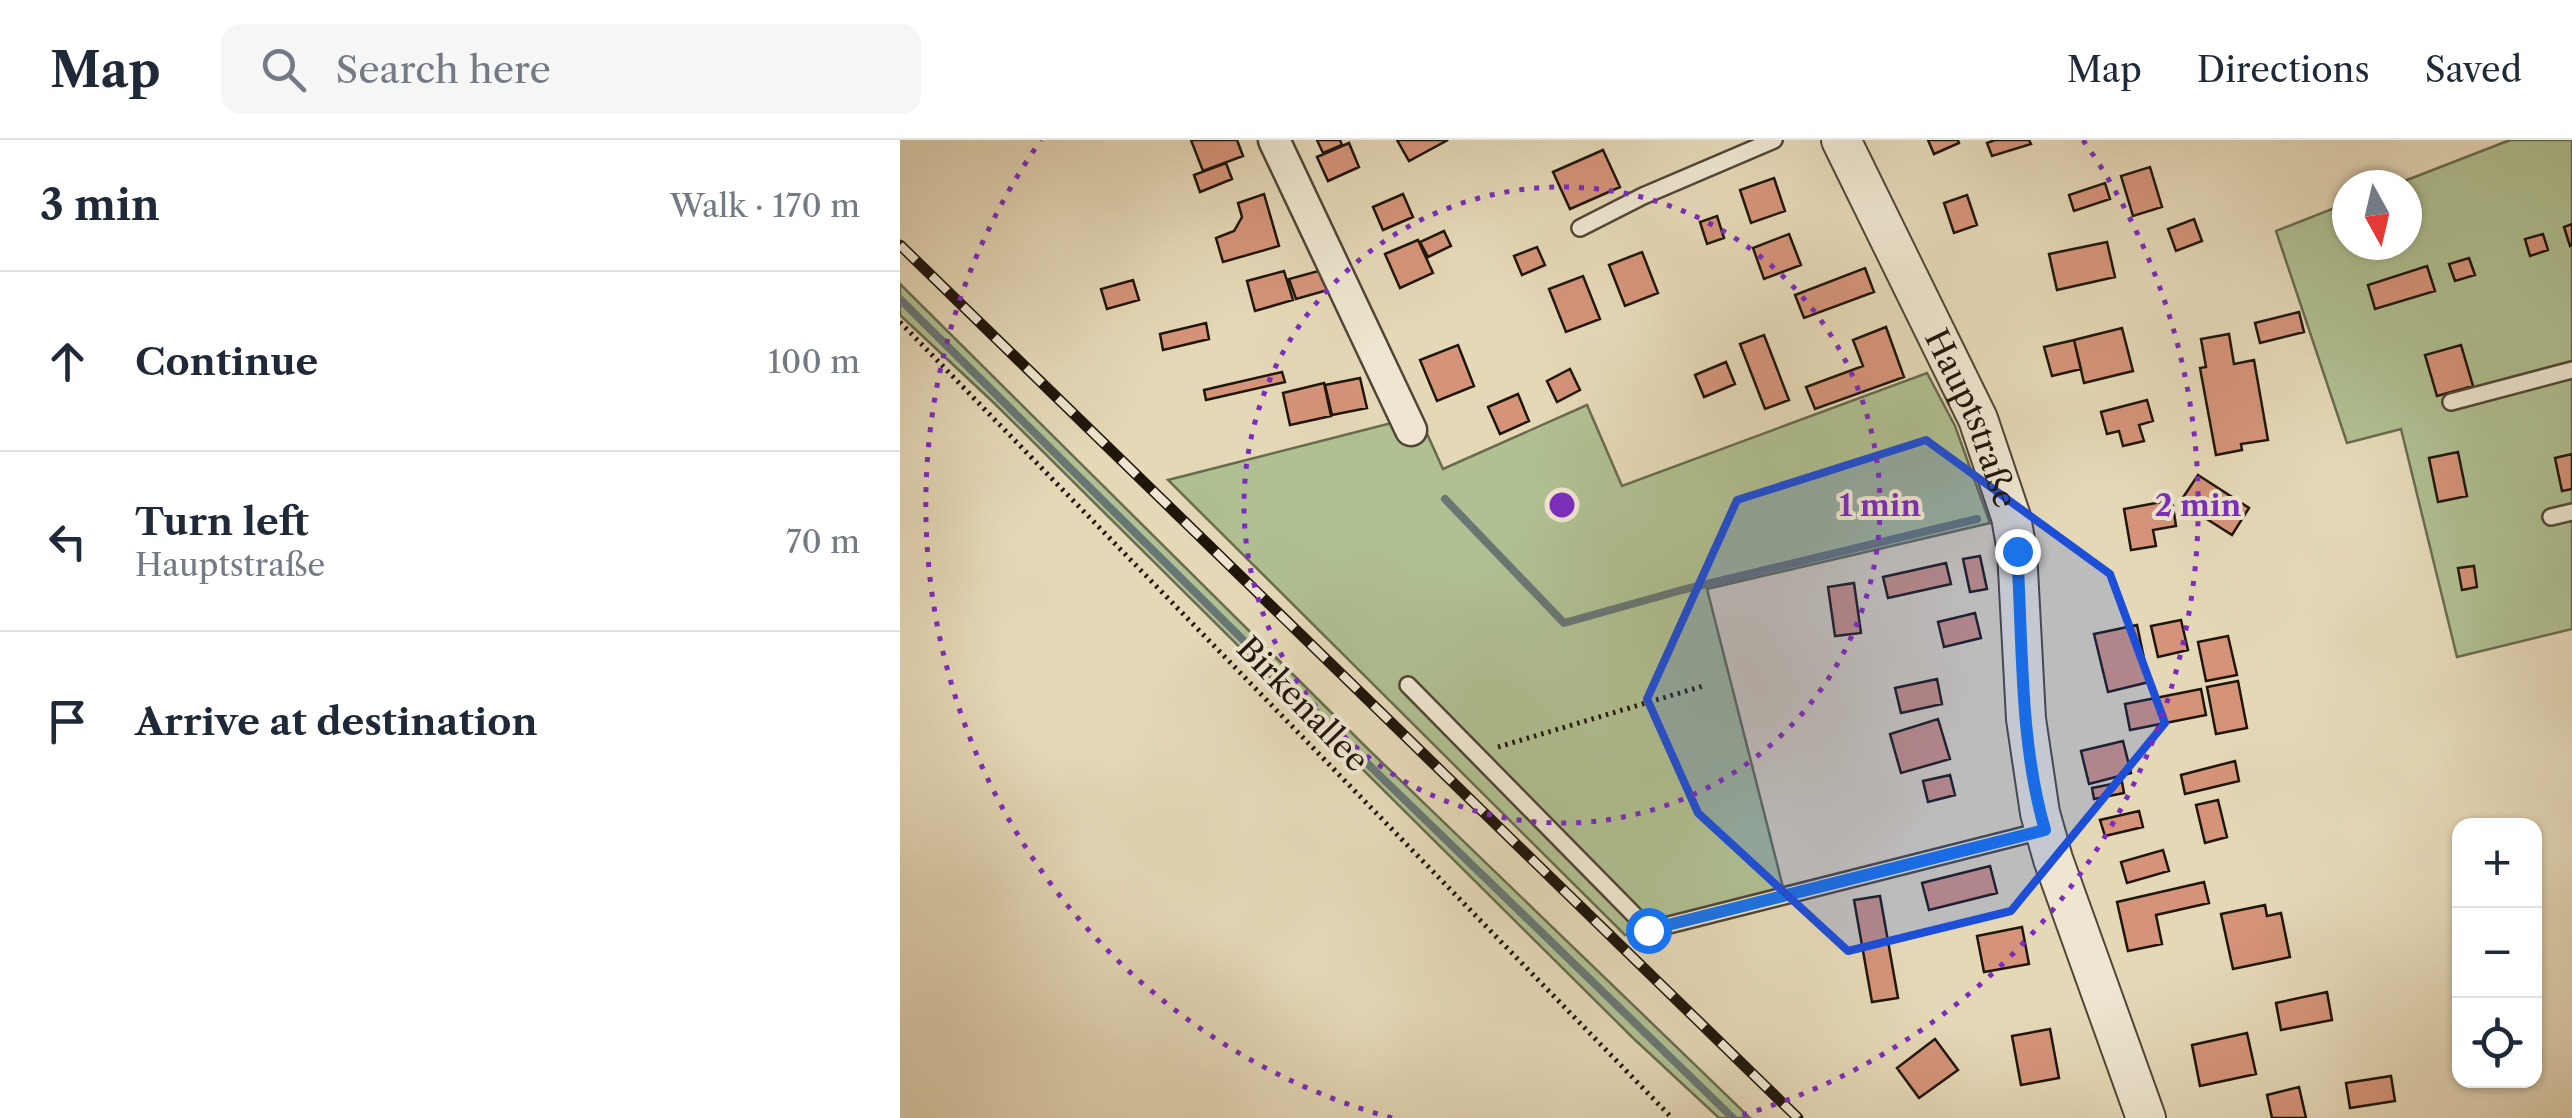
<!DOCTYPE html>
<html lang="en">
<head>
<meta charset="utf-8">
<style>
	body { margin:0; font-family:"Libre Caslon Text",serif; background:#f6f6f7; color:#1f2937 }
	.controls { position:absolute; right:30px; bottom:30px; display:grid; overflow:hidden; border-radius:20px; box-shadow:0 2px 8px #0004 }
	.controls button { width:90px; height:90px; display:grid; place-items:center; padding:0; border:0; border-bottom:2px solid #e0e1e3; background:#fff; color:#1f2937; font:50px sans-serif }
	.compass { position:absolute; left:1432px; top:30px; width:90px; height:90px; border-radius:50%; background:#fff; box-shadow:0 2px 8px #0004; rotate:172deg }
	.stop { position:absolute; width:30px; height:30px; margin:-22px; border:8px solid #1a73e8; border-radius:50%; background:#fff }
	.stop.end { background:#1a73e8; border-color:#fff; box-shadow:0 2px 10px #0008 }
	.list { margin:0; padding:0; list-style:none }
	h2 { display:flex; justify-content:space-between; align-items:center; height:130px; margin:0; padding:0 40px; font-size:42px }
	h2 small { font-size:32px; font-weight:400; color:#747a83 }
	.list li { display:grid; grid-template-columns:65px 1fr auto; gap:30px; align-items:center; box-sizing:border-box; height:180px; padding:0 40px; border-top:2px solid #e0e1e3 }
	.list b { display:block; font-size:38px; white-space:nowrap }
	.list p { margin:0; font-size:32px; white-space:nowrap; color:#747a83 }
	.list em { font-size:32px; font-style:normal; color:#747a83 }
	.icon { flex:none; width:55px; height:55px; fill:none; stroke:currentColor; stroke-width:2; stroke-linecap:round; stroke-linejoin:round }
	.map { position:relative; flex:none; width:1672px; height:978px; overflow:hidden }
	header { display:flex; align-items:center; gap:60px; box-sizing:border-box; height:140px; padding:0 50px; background:#fff; border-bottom:2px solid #e0e1e3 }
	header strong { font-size:48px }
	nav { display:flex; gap:55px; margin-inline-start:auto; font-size:35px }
	.search { width:700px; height:90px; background:#f6f6f7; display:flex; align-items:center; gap:25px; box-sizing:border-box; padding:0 35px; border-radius:20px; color:#747a83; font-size:38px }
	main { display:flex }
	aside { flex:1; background:#fff }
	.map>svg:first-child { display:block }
	.green { fill:#b0c092; stroke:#686b4e; stroke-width:2.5 }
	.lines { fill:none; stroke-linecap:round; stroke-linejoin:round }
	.stream { stroke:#697774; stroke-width:8 }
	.building { fill:#d5947a; stroke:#1f160a; stroke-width:2.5 }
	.service-casing { stroke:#504635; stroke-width:20 }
	.minor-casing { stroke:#504635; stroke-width:35 }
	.tertiary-casing { stroke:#504635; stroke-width:42 }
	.path { stroke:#1f160a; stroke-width:5; stroke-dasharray:2.5 5; stroke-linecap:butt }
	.service { stroke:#eee6d0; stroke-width:15 }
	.minor { stroke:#eee6d0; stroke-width:30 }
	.tertiary { stroke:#eee6d0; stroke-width:38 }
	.rail-casing { stroke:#1f160a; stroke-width:11 }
	.rail { stroke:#eee6d0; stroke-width:8; stroke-dasharray:22; stroke-linecap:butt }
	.route { stroke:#1a73e8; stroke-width:12 }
	.marked { fill:#1d4ed8; fill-opacity:0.2; stroke:#1d4ed8; stroke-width:8; stroke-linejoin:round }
	.ring { fill:none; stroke:#7b2cbf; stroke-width:5; stroke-dasharray:5 10 }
	.labels { text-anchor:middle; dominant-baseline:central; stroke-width:8; stroke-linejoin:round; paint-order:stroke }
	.street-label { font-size:32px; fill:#1f160a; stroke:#eee6d0 }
	.centre { fill:#7b2cbf; stroke:#eee6d0; stroke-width:5 }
	.ring-label { font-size:30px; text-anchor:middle; font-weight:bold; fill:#7b2cbf; stroke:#eee6d0; stroke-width:8; stroke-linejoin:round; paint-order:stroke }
</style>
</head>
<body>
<header>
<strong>Map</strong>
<div class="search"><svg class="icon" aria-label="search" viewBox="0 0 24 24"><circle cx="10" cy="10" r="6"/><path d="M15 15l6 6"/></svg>Search here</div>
<nav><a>Map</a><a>Directions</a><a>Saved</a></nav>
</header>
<main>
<aside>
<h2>3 min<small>Walk · 170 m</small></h2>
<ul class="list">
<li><svg class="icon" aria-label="ahead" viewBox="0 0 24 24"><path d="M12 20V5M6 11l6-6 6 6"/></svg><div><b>Continue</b></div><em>100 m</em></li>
<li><svg class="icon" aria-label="left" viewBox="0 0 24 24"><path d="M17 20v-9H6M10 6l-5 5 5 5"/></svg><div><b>Turn left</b><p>Hauptstraße</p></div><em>70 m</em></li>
<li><svg class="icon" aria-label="arrive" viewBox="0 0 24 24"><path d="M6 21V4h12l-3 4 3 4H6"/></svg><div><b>Arrive at destination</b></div></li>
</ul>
</aside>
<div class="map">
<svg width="1672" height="978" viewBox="0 0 1672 978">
	<rect width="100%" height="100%" fill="#e5d8b7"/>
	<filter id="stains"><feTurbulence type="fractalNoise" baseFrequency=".002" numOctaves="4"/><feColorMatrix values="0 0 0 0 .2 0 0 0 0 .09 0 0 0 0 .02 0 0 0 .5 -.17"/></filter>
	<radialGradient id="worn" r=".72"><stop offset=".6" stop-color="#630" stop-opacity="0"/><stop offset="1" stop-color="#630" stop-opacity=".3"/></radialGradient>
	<path class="green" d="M1610,0H1672V489L1557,517L1501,289L1447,303L1376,91L1447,63V105H1507V45H1494Z
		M0,144L468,609L850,978H819L733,898L93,262L0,175Z
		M1027,233L1055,286L1090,383L807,449L884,751L725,795L268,340L519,276L543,329L687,265L722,346Z"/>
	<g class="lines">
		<path class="stream" d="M0,159L473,629L833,978
			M545,359L664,483L782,450L1077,379"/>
	</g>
	<path class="building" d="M291,0H337L343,16L303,31Z
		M417,0H440L442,5L423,13Z
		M497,0H548L509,21Z
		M1028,0H1058L1059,3L1034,14Z
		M1095,0H1129L1131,4L1092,16L1087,3Z
		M449,3L459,27L428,41L417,17Z
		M703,10L720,47L670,69L653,32Z
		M326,23L332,39L300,52L294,35Z
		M1250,27L1262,67L1233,76L1221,36Z
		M874,38L885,71L851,83L840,50Z
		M1205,43L1210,59L1174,71L1169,55Z
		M364,54L379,106L323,122L316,98L334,91L342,77L338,63Z
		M503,54L513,77L483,90L473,67Z
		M1067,55L1077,85L1054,93L1044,63Z
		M817,76L824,98L807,104L800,82Z
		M1294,79L1302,101L1276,111L1268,89Z
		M1672,84V105L1670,106L1664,87Z
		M544,91L551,106L528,117L520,102Z
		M889,94L901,125L864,139L853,108Z
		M1643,94L1648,110L1630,116L1625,99Z
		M518,100L533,133L500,148L485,114Z
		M1207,102L1215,137L1157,150L1149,114Z
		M637,107L645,125L622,135L614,116Z
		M742,112L758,153L725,166L709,125Z
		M1569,118L1575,135L1555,141L1549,124Z
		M1527,126L1535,151L1475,169L1468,145Z
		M965,128L974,152L904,178L895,155Z
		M422,130L428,150L396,159L389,139Z
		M384,131L393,160L355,171L347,141Z
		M683,136L700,179L666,192L649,149Z
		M233,140L239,160L207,169L201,149Z
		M1399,172L1404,192L1360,203L1355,183Z
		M306,183L309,199L263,210L260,194Z
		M986,187L1004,237L915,269L906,247L963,226L953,200Z
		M1222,188L1233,231L1184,243L1174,200Z
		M1329,194L1334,224L1354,220L1368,300L1341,304L1342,310L1316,315L1300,228L1306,227L1301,199Z
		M864,195L889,260L865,269L840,204Z
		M1174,200L1181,229L1152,236L1144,207Z
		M558,205L574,246L537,261L520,220Z
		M1561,205L1573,246L1537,256L1525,215Z
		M826,222L835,244L804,257L795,235Z
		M670,229L680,250L657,262L647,241Z
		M382,232L385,242L306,260L304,250Z
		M460,238L467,268L432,275L425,245Z
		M424,243L431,276L390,285L383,253Z
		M618,254L629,281L600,294L588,267Z
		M1247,260L1253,281L1239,285L1244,301L1223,306L1219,291L1207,294L1201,272Z
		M1558,312L1567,356L1538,362L1529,318Z
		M1672,314V349L1662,351L1655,318Z
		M1298,335L1349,368L1332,395L1280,362Z
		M1272,360L1276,386L1253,390L1256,406L1231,410L1224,369Z
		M1080,416L1087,449L1070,452L1063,419Z
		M1046,423L1051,444L988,458L983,437Z
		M1574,426L1577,447L1562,450L1558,428Z
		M954,443L961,493L935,496L928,447Z
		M1075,473L1081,498L1044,507L1038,482Z
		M1281,480L1288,510L1258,517L1251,486Z
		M1237,485L1249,542L1208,552L1194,494Z
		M1328,496L1337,535L1306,541L1298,502Z
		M1037,539L1042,564L1001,573L995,548Z
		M1338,541L1347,588L1316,594L1307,547Z
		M1301,549L1306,575L1230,590L1225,564Z
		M1038,579L1050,619L1001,633L990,594Z
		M1223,601L1231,633L1189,644L1181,611Z
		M1335,621L1339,641L1285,654L1281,635Z
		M1050,635L1055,655L1028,662L1023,641Z
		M1222,642L1224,653L1194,659L1192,648Z
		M1318,660L1327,697L1305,703L1296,665Z
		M1239,671L1243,687L1205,696L1200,680Z
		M1263,710L1269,731L1227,743L1221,722Z
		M1090,726L1097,753L1029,770L1022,743Z
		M1304,742L1309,763L1256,775L1262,804L1228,811L1217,762Z
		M980,756L998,858L972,862L954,760Z
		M1365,765L1367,776L1381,773L1390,817L1333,829L1321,774Z
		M1122,787L1129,824L1084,832L1077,796Z
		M1427,852L1432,880L1381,890L1376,863Z
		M1150,889L1159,938L1121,945L1112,896Z
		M1347,893L1356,934L1300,946L1292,905Z
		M1035,899L1058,930L1019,958L997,928Z
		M1491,936L1495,961L1450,968L1446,943Z
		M1399,947L1406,978H1372L1367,955Z"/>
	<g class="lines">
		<g class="service-casing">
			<path id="service" d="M680,88L743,56L874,0
				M1551,262L1672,230
				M1651,377L1672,372
				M508,545L749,790L1145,690"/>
		</g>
		<g class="minor-casing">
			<path id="minor" d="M374,0L511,290"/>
		</g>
		<g class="tertiary-casing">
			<g id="tertiary">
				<path id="s1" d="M941,0L1078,279L1111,377L1117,411L1126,579L1140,673L1153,719L1246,978"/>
			</g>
		</g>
		<path class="path" d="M0,182L772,978
			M598,607L803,546"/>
		<use href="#service" class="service"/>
		<use href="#minor" class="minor"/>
		<use href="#tertiary" class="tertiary"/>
		<g class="rail-casing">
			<path id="rail" d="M0,105L898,978"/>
		</g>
		<use href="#rail" class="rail"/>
	</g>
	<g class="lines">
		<path class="route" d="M748,790L1145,690C1119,600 1123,504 1117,411"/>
	</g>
	<path class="marked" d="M1026,300L1210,434L1265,583L1111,771L948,811L798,673L747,559L837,360Z"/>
	<g class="ring">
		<circle cx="662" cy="365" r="318"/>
		<path d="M492 978A636 636 0 0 1 141 0M1183 0A636 636 0 0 1 832 978"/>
	</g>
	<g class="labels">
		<g class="street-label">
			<text stroke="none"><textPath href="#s1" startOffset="308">Hauptstraße</textPath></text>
			<text transform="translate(403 564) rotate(46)">Birkenallee</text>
		</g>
	</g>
	<circle cx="662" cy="365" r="15" class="centre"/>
	<g class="ring-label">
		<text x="980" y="376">1 min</text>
		<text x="1298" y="376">2 min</text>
	</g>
	<rect width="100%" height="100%" filter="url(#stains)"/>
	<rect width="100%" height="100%" fill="url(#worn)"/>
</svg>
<div class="controls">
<button>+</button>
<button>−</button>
<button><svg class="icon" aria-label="locate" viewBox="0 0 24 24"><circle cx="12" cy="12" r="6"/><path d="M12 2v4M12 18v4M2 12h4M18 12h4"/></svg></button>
</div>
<svg class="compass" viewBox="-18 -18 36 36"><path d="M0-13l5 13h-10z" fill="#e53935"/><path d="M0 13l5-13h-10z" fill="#747a83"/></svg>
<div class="stop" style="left:748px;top:790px"></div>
<div class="stop end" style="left:1117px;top:411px"></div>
</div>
</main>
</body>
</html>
